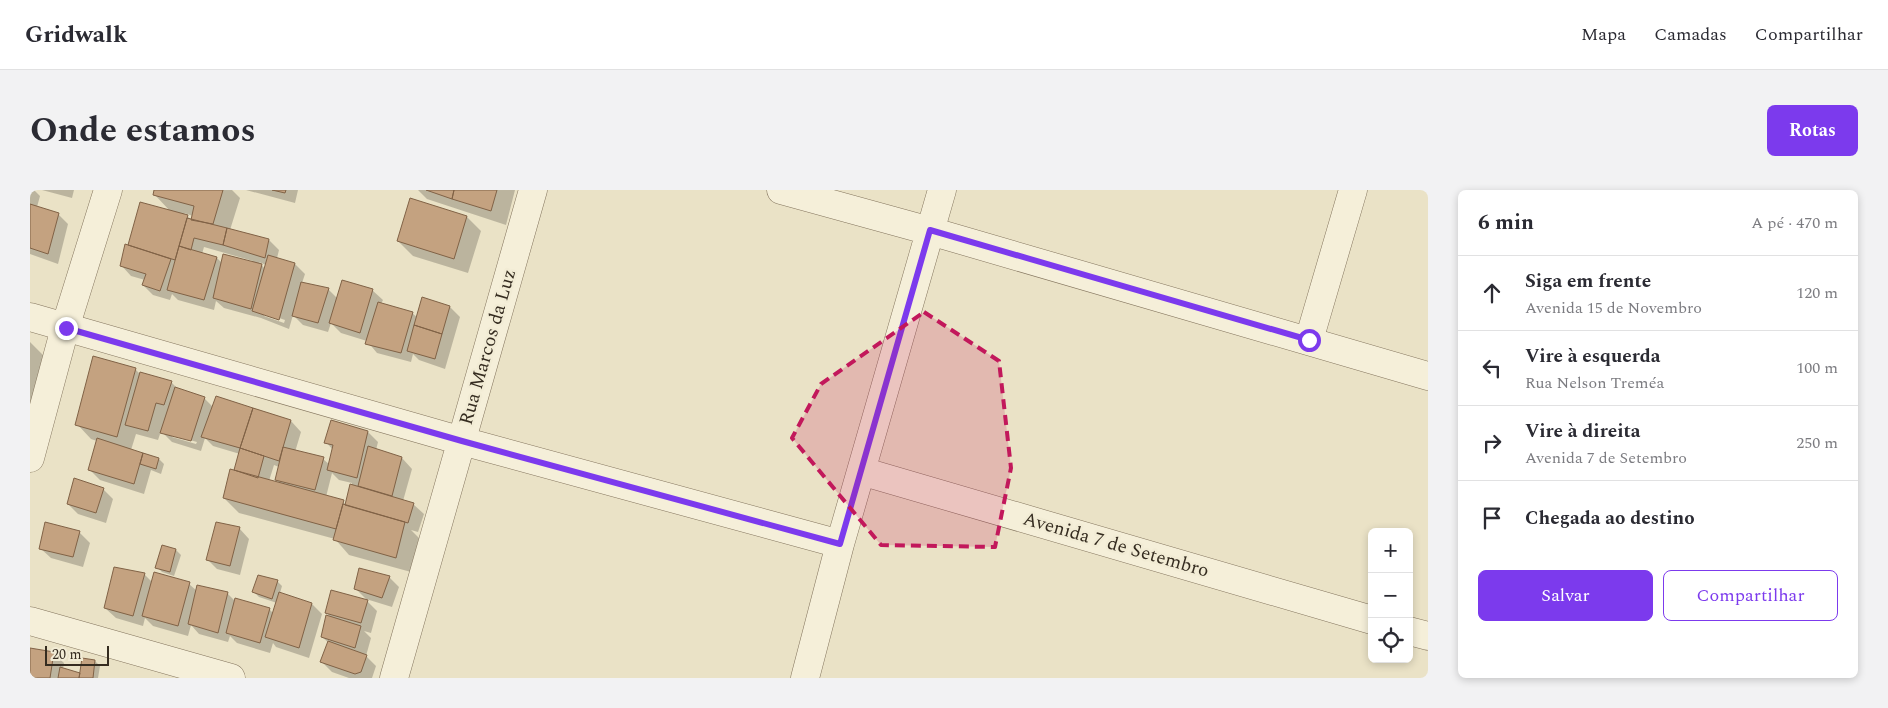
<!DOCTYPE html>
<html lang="pt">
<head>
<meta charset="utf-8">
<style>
	body { margin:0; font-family:Spectral,serif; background:#f2f2f3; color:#2b2b33 }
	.controls { position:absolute; right:15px; bottom:15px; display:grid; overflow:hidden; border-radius:8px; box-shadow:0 2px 8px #0003 }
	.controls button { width:45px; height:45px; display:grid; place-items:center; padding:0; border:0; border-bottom:1px solid #e1e1e2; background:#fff; color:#2b2b33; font:25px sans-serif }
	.scale { position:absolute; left:15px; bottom:12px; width:64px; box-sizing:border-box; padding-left:5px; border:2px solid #352c20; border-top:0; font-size:14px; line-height:18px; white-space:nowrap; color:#352c20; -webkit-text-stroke:4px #f2ecd5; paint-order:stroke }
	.stop { position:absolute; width:15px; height:15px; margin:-11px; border:4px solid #7c3aed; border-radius:50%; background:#fff }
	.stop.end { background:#7c3aed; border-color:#fff; box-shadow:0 1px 5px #0008 }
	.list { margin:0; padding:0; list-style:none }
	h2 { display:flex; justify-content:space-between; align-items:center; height:65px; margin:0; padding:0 20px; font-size:21px }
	h2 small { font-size:16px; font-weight:400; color:#7c7c81 }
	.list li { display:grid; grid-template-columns:32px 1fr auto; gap:15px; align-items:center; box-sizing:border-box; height:75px; padding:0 20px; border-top:1px solid #e1e1e2 }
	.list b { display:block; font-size:19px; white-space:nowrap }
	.list p { margin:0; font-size:16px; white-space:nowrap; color:#7c7c81 }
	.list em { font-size:16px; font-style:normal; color:#7c7c81 }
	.actions { display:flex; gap:10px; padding:15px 20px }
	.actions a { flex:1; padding:11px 0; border:1px solid #7c3aed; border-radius:8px; text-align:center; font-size:18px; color:#7c3aed }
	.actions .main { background:#7c3aed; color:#fff }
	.icon { flex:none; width:28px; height:28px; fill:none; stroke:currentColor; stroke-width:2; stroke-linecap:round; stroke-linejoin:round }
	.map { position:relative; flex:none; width:1398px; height:488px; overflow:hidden; border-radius:8px }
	header { display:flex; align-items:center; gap:30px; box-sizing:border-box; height:70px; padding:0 25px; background:#fff; border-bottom:1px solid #e1e1e2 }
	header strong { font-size:24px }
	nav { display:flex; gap:28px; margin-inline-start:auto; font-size:18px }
	.intro { display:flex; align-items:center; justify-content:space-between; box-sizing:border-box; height:120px; padding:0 30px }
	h1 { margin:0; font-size:35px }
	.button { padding:12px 22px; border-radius:8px; background:#7c3aed; color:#fff; font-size:18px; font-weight:700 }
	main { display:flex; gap:30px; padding:0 30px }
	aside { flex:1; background:#fff; border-radius:8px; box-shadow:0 2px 8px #0003 }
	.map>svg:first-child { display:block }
	.shadow { fill:#0003; fill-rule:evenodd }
	.building { fill:#c4a280; stroke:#806246 }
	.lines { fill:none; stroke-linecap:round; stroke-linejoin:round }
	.minor-casing { stroke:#84755e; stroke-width:29 }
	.minor { stroke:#f5efd9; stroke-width:28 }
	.route { stroke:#7c3aed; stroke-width:6 }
	.marked { fill:#c2185b; fill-opacity:0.2; stroke:#c2185b; stroke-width:4; stroke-dasharray:10 6; stroke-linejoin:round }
	.labels { text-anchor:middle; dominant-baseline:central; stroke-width:5; stroke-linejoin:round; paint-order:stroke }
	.street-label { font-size:19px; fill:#352c20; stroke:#f2ecd5 }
</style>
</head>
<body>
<header>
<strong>Gridwalk</strong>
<nav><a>Mapa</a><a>Camadas</a><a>Compartilhar</a></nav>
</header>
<div class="intro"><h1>Onde estamos</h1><a class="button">Rotas</a></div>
<main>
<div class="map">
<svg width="1398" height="488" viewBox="0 0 1398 488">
	<rect width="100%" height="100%" fill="#eae2c6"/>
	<path class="shadow" d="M0,0H4L10,6L7,17L28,24L38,34L28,74L0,64Z
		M12,0H44L42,8Z
		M125,0H202L210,8L200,40L239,50L249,60L247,68L265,74L275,84L272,93L298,99L307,108L342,100L353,110L351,114L382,123L388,128L393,109L420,117L430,127L415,179L389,170L383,164L381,172L347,163L337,151L311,143L301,133L298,142L273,135L263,125L259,139L231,128L194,118L186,111L184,120L148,110L142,104L140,110L123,105L113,95L115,90L101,86L91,75L99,57L141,22L124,4ZM154,23L163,26L162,31ZM174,57L223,71V73H192L187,68L172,64ZM229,72L236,75L235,79ZM234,123L255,130L254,133L234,126Z
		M216,0H268L265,13Z
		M388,0H485L476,35L397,9Z
		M381,10L437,27L451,41L438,83L383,66L368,51Z
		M0,152L14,166L0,218Z
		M105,179L110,184L141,192L148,199L174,208L183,217L261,231L271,242L265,262L293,269L300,275L303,260L296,252L338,242L348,252L346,260L372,268L382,279L373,311L383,314L394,324L388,342L381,340L389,348L381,382L319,365L305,349L209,323L194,308L210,264L183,256L175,248L171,261L142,252L131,241L128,250L106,244L101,260L129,269L134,274L131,284L121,280L114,304L70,290L59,279L67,251L61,249L47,234ZM142,245L167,252L166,254L142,247ZM244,275L249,277L246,290L251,294L239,291ZM302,283L309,290L322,293L316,315L313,312L296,307Z
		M73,299L83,309L76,333L48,324L38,314Z
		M209,338L219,349L210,385L187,379L177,369Z
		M49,342L60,353L53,377L21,368L10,358Z
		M133,357L146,360L151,365L144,386L132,382L127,377Z
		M114,384L122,392L159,394L167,401L168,397L198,404L205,411L239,419L243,423L247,413L229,407L224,402L247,391L252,396L250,403L282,414L292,424L279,468L246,457L243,453L240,463L207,453L200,446L198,452L169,444L161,435L158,446L123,436L115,428L113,436L86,428L75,418Z
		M359,387L369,397L362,417L336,409L325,398Z
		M337,411L347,421L341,443L334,441L341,448L336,466L346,476L342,488H319L302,482L292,472L299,453L292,447L302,429L296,422Z
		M0,459L23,463L34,473L33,479L51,484L65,471L70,476L68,488H0Z"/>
	<path class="building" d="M124,0H193L183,34L161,30L164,16L123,5Z
		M242,0H256L255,3Z
		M396,0H424L422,9Z
		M424,0H467L461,21L422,9Z
		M380,8L437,26L424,69L367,51Z
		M110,12L158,25L145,70L98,55Z
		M0,14L29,23L18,64L0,58Z
		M157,28L197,38L193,55L164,48L161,60L149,56Z
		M197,38L239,49L235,68L193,55Z
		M95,54L141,69L130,101L112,95L116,84L90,76Z
		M149,56L187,67L174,110L137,100Z
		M193,64L232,74L221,119L183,108Z
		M238,65L265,73L249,130L222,121Z
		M312,90L343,99L330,143L299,133Z
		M271,92L299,98L288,133L262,126Z
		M392,107L420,116L412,144L384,135Z
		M348,112L383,122L371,163L335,154Z
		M384,135L412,144L405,169L377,161Z
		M63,166L106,178L87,247L45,235Z
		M110,182L142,191L134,215L126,213L118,241L95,235Z
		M145,197L175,207L161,251L130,243Z
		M186,206L223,218L210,258L171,247Z
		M223,218L261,230L249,271L210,258Z
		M301,230L338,241L327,288L297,280L303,255L294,253Z
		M67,248L113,263L104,294L58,280Z
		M338,256L372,267L362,306L328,296Z
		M253,257L294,267L285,300L245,290Z
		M210,258L234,266L228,288L204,280Z
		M113,263L129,268L126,279L110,274Z
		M200,279L314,310L306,339L193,308Z
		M44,288L74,298L66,323L37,314Z
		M320,294L384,313L378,333L315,315Z
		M313,314L375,332L366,368L303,350Z
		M15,332L50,341L43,367L9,359Z
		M186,332L210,337L200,376L176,370Z
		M132,355L146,359L140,382L125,378Z
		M84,377L115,383L103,426L74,418Z
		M329,378L360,386L352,408L324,399Z
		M124,382L160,392L148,436L112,426Z
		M228,385L248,390L242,409L222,402Z
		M167,395L198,402L188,443L158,434Z
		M301,400L338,410L331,433L295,423Z
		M249,402L282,413L269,458L235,447Z
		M205,408L240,418L230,453L196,443Z
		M296,425L331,436L325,458L291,447Z
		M298,451L337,465L331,482L325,484L290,472Z
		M0,458L24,462L20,488H0Z
		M52,468L65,470L63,488H49Z
		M30,477L50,483L49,488H28Z"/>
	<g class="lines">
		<g class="minor-casing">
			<path id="minor" d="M751,0L900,41L1398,186
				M0,127L432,251L810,354
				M1279,150L1323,0
				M0,268L35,138L78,0
				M831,281L1342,430
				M0,431L201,488
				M1379,441L1398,446
				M364,488L503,0
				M775,488L810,354L912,0"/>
		</g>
		<use href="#minor" class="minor"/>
	</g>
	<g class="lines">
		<path class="route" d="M36,138L432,251L810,354L900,40L1279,150"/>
	</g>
	<path class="marked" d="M894,122L969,171L981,278L965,357L851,355L762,248L791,194Z"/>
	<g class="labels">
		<g class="street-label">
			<text transform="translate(458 157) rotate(-74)">Rua Marcos da Luz</text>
			<text transform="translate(1086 355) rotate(16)">Avenida 7 de Setembro</text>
		</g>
	</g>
</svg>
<div class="controls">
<button>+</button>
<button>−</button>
<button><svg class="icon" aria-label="locate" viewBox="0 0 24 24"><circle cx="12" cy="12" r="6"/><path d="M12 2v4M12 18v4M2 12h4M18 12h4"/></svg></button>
</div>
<div class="scale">20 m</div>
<div class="stop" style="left:1279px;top:150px"></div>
<div class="stop end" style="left:36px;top:138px"></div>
</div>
<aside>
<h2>6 min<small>A pé · 470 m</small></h2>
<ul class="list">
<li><svg class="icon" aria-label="ahead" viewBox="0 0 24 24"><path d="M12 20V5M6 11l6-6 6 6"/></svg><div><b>Siga em frente</b><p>Avenida 15 de Novembro</p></div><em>120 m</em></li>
<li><svg class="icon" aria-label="left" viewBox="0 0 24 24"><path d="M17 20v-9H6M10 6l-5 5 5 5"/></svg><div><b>Vire à esquerda</b><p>Rua Nelson Treméa</p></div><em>100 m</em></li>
<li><svg class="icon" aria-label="right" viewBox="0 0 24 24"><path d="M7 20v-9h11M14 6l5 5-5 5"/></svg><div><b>Vire à direita</b><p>Avenida 7 de Setembro</p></div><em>250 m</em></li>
<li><svg class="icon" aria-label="arrive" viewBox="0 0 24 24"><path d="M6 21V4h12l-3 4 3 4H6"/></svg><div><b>Chegada ao destino</b></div></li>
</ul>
<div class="actions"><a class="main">Salvar</a><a>Compartilhar</a></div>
</aside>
</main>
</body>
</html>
